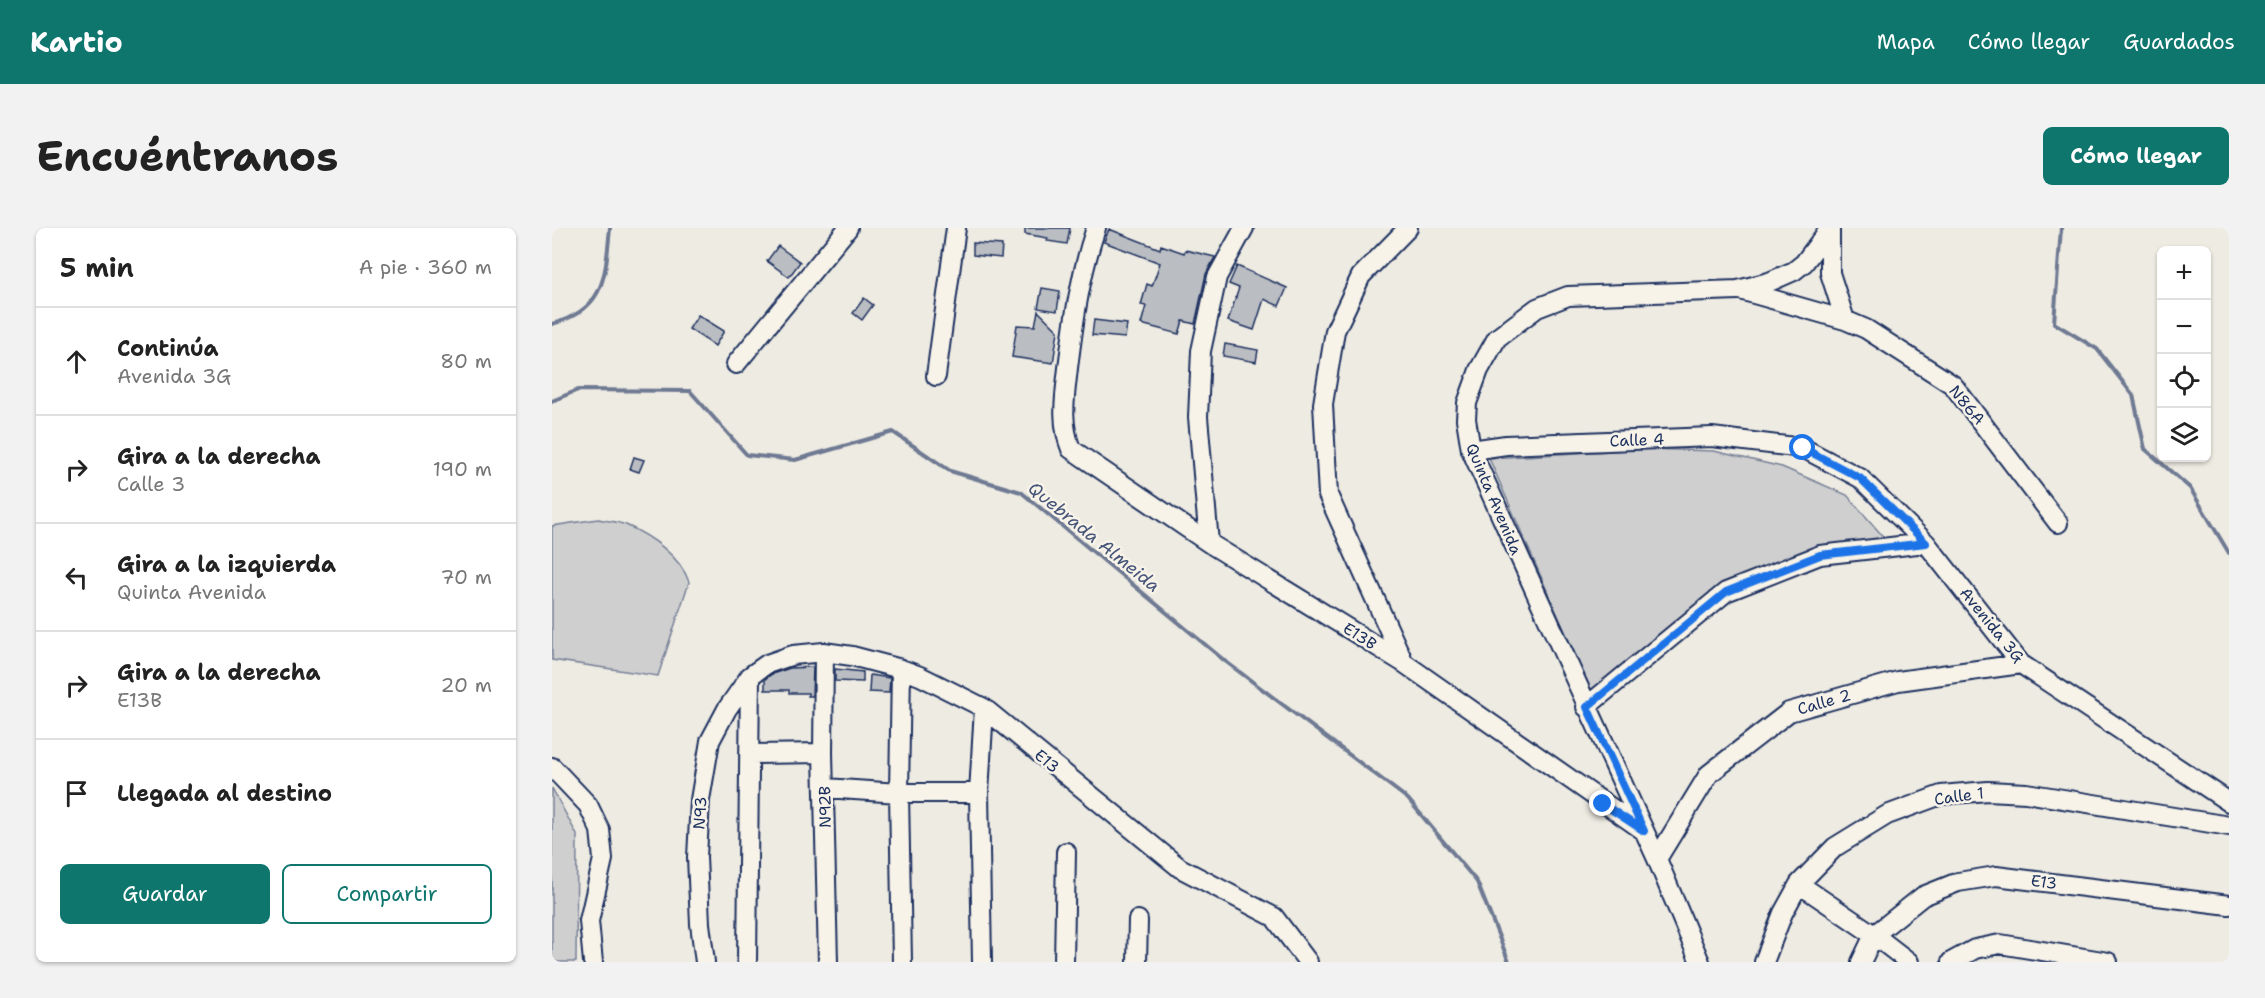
<!DOCTYPE html>
<html lang="es">
<head>
<meta charset="utf-8">
<style>
	body { margin:0; font-family:"Shantell Sans",sans-serif; background:#f2f2f2; color:#222 }
	.controls { position:absolute; right:18px; top:18px; display:grid; overflow:hidden; border-radius:9px; box-shadow:0 2px 4px #0004 }
	.controls button { width:54px; height:54px; display:grid; place-items:center; padding:0; border:0; border-bottom:2px solid #e0e0e0; background:#fff; color:#222; font:30px sans-serif }
	.stop { position:absolute; width:18px; height:18px; margin:-14px; border:4px solid #1a73e8; border-radius:50%; background:#fff }
	.stop.end { background:#1a73e8; border-color:#fff; box-shadow:0 2px 6px #0008 }
	.list { margin:0; padding:0; list-style:none }
	h2 { display:flex; justify-content:space-between; align-items:center; height:78px; margin:0; padding:0 24px; font-size:26px }
	h2 small { font-size:20px; font-weight:400; color:#767676 }
	.list li { display:grid; grid-template-columns:39px 1fr auto; gap:18px; align-items:center; box-sizing:border-box; height:108px; padding:0 24px; border-top:2px solid #e0e0e0 }
	.list b { display:block; font-size:22px; white-space:nowrap }
	.list p { margin:0; font-size:20px; white-space:nowrap; color:#767676 }
	.list em { font-size:20px; font-style:normal; color:#767676 }
	.actions { display:flex; gap:12px; padding:18px 24px }
	.actions a { flex:1; padding:14px 0; border:2px solid #0f766e; border-radius:9px; text-align:center; font-size:21px; color:#0f766e }
	.actions .main { background:#0f766e; color:#fff }
	.icon { flex:none; width:33px; height:33px; fill:none; stroke:currentColor; stroke-width:2; stroke-linecap:round; stroke-linejoin:round }
	.map { position:relative; flex:none; width:1677px; height:734px; overflow:hidden; border-radius:9px }
	header { display:flex; align-items:center; gap:36px; box-sizing:border-box; height:84px; padding:0 30px; background:#0f766e; color:#fff }
	header strong { font-size:28px }
	nav { display:flex; gap:33px; margin-inline-start:auto; font-size:21px }
	.intro { display:flex; align-items:center; justify-content:space-between; box-sizing:border-box; height:144px; padding:0 36px }
	h1 { margin:0; font-size:42px }
	.button { padding:15px 27px; border-radius:9px; background:#0f766e; color:#fff; font-size:21px; font-weight:700 }
	main { display:flex; gap:36px; padding:0 36px }
	aside { flex:1; background:#fff; border-radius:9px; box-shadow:0 2px 4px #0004 }
	.map>svg:first-child { display:block }
	.green { fill:#cfcfcf; stroke:#757f96; stroke-width:1.5 }
	.lines { fill:none; stroke-linecap:round; stroke-linejoin:round }
	.stream { stroke:#6e7992; stroke-width:4 }
	.building { fill:#babdc2; stroke:#1b2f5e; stroke-width:1.5 }
	.minor-casing { stroke:#1b2f5e; stroke-width:22 }
	.minor { stroke:#f7f3e8; stroke-width:18 }
	.route { stroke:#1a73e8; stroke-width:8 }
	.labels { text-anchor:middle; dominant-baseline:central; stroke-width:5; stroke-linejoin:round; paint-order:stroke }
	.street-label { font-size:16px; fill:#1b2f5e; stroke:#f7f3e8 }
	.water-label { font-size:18px; font-style:italic; fill:#455478; stroke:#f7f3e8 }
</style>
</head>
<body>
<header>
<strong>Kartio</strong>
<nav><a>Mapa</a><a>Cómo llegar</a><a>Guardados</a></nav>
</header>
<div class="intro"><h1>Encuéntranos</h1><a class="button">Cómo llegar</a></div>
<main>
<aside>
<h2>5 min<small>A pie · 360 m</small></h2>
<ul class="list">
<li><svg class="icon" aria-label="ahead" viewBox="0 0 24 24"><path d="M12 20V5M6 11l6-6 6 6"/></svg><div><b>Continúa</b><p>Avenida 3G</p></div><em>80 m</em></li>
<li><svg class="icon" aria-label="right" viewBox="0 0 24 24"><path d="M7 20v-9h11M14 6l5 5-5 5"/></svg><div><b>Gira a la derecha</b><p>Calle 3</p></div><em>190 m</em></li>
<li><svg class="icon" aria-label="left" viewBox="0 0 24 24"><path d="M17 20v-9H6M10 6l-5 5 5 5"/></svg><div><b>Gira a la izquierda</b><p>Quinta Avenida</p></div><em>70 m</em></li>
<li><svg class="icon" aria-label="right" viewBox="0 0 24 24"><path d="M7 20v-9h11M14 6l5 5-5 5"/></svg><div><b>Gira a la derecha</b><p>E13B</p></div><em>20 m</em></li>
<li><svg class="icon" aria-label="arrive" viewBox="0 0 24 24"><path d="M6 21V4h12l-3 4 3 4H6"/></svg><div><b>Llegada al destino</b></div></li>
</ul>
<div class="actions"><a class="main">Guardar</a><a>Compartir</a></div>
</aside>
<div class="map">
<svg width="1677" height="734" viewBox="0 0 1677 734">
	<rect width="100%" height="100%" fill="#eeebe2"/>
	<filter id="ink" filterUnits="userSpaceOnUse"><feTurbulence type="fractalNoise" baseFrequency=".0167" numOctaves="2"/><feDisplacementMap in="SourceGraphic" scale="12" xChannelSelector="R" yChannelSelector="G"/><feConvolveMatrix kernelMatrix="1 2 1 2 8 2 1 2 1" color-interpolation-filters="sRGB"/></filter>
	<g filter="url(#ink)">
		<path class="green" d="M1093,221L1162,223L1230,239L1295,267L1336,314L1166,362L1039,463L937,230Z
			M46,291C55,293 66,294 74,297C99,308 128,328 137,354L106,448L0,432V298Z
			M0,560L25,607L24,734H0Z"/>
		<g class="lines">
			<path class="stream" d="M1509,0L1502,95L1545,121L1581,167L1593,221L1638,260L1677,325
				M0,96C54,81 53,49 58,0
				M0,173L26,162L138,163L195,227L243,232L341,204L398,243L469,264L673,433L856,571L925,654L957,734"/>
		</g>
		<path class="building" d="M473,0H518L515,16L495,13L496,10L473,6Z
			M557,1L608,21L609,17L632,25L633,22L663,29L654,46L643,96L631,93L627,106L589,96L594,78L589,77L595,56L600,58L608,35L552,14Z
			M421,15L450,17L449,30L421,27Z
			M226,18L248,34L237,49L215,33Z
			M685,38L735,60L727,78L712,71L702,102L676,93L687,60L677,56Z
			M490,60L508,63L505,83L486,80Z
			M312,70L321,77L310,92L301,85Z
			M486,83L506,103L501,135L460,129L465,97L483,98Z
			M146,87L172,103L163,118L137,101Z
			M542,92L575,96L573,110L540,107Z
			M673,116L706,122L704,134L671,128Z
			M82,229L92,232L87,244L78,241Z
			M261,439L260,468H256V465H237V462H213V451L220,446L238,440Z
			M283,441L311,444V454L283,453Z
			M318,447L338,450L337,465L317,464Z"/>
		<g class="lines">
			<g class="minor-casing">
				<path id="minor" d="M544,0C528,47 522,91 516,140C513,168 508,194 519,221L657,315L852,435L1091,602
					M1278,2V45L1293,92
					M1188,62L1293,92L1314,101L1401,157L1506,295
					M184,136L296,0
					M384,148L404,0
					M919,222L954,217L1160,209L1251,220L1308,250L1374,315L1469,436L1677,574
					M657,315L646,189L649,123L665,49L692,0
					M272,424L271,525L276,734
					M852,435L776,267L771,176L783,103L809,48L856,0
					M349,441L347,565L350,734
					M1034,479L1174,364L1268,327L1374,315
					M197,526L271,525
					M0,539L36,577L48,602L51,631L37,693L41,734
					M273,560L347,565H427
					M1105,631L1157,546L1237,484L1346,453L1469,436
					M1247,656L1322,707L1357,734
					M153,734L148,696L145,629L148,572L158,513L175,481L198,448L215,436L241,427L272,424L300,428L349,441L368,448L432,480L628,640L722,689L756,734
					M195,734L198,448
					M430,734L427,565L432,480
					M512,734L514,624
					M585,734L586,692
					M1148,734L1105,631L919,222L914,191L915,175L927,142L945,110L985,80L1016,68L1186,62L1217,54L1242,43L1252,35L1278,0
					M1212,734L1231,685L1247,656L1283,619L1335,587L1389,567L1436,563L1474,565L1677,598
					M1309,734L1322,707L1371,668L1406,654L1444,648L1677,677
					M1399,734L1423,721L1448,716L1556,734"/>
			</g>
			<use href="#minor" class="minor"/>
		</g>
	</g>
	<g class="lines" filter="url(#ink)">
		<path class="route" d="M1051,576L1092,603L1035,479L1174,364L1268,327L1374,315L1308,250L1251,220"/>
	</g>
	<g class="labels">
		<g class="street-label">
			<text transform="translate(1415 177) rotate(50)">N86A</text>
			<text transform="translate(1085 212) rotate(-2)">Calle 4</text>
			<text transform="translate(942 271) rotate(67)">Quinta Avenida</text>
			<text transform="translate(1440 397) rotate(51)">Avenida 3G</text>
			<text transform="translate(808 408) rotate(32)">E13B</text>
			<text transform="translate(1272 474) rotate(-16)">Calle 2</text>
			<text transform="translate(495 533) rotate(40)">E13</text>
			<text transform="translate(1407 568) rotate(-8)">Calle 1</text>
			<text transform="translate(273 579) rotate(-91)">N92B</text>
			<text transform="translate(148 585) rotate(-86)">N93</text>
			<text transform="translate(1492 654) rotate(7)">E13</text>
		</g>
		<g class="water-label">
			<text transform="translate(542 309) rotate(39)">Quebrada Almeida</text>
		</g>
	</g>
</svg>
<div class="controls">
<button>+</button>
<button>−</button>
<button><svg class="icon" aria-label="locate" viewBox="0 0 24 24"><circle cx="12" cy="12" r="6"/><path d="M12 2v4M12 18v4M2 12h4M18 12h4"/></svg></button>
<button><svg class="icon" aria-label="layers" viewBox="0 0 24 24"><path d="M12 4l9 5-9 5-9-5zM3 14l9 5 9-5"/></svg></button>
</div>
<div class="stop" style="left:1251px;top:220px"></div>
<div class="stop end" style="left:1051px;top:576px"></div>
</div>
</main>
</body>
</html>
